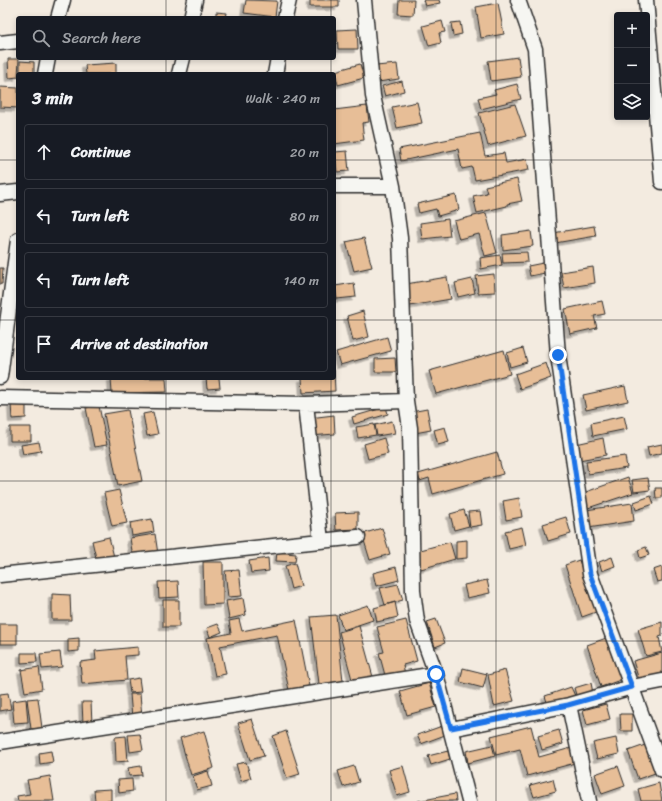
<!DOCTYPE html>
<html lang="en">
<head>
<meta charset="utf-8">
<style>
	body { margin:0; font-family:Sriracha,sans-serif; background:#20242c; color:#f1f3f6 }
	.controls { position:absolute; right:12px; top:12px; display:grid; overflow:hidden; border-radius:4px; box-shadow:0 2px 6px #0003 }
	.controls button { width:36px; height:36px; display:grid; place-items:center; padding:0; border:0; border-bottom:1px solid #363941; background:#171b24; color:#f1f3f6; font:20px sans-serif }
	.stop { position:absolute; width:12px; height:12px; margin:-9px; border:3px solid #1a73e8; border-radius:50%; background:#fff }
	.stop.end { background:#1a73e8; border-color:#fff; box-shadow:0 1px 4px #0008 }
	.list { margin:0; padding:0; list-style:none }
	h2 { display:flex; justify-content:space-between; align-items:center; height:52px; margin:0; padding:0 16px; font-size:17px }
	h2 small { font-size:13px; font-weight:400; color:#9ea1a6 }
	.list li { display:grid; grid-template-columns:26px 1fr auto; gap:12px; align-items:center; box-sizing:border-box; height:56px; margin:0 8px 8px; padding:0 8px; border:1px solid #363941; border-radius:4px }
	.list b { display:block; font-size:15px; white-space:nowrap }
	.list em { font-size:13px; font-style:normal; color:#9ea1a6 }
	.icon { flex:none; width:22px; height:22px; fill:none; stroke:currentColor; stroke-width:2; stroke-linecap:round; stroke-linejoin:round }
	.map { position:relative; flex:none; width:662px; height:801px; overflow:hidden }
	.search { position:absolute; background:#171b24; box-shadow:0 2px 6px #0003; left:16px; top:16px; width:320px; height:44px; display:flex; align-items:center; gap:10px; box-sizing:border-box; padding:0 14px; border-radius:4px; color:#9ea1a6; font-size:15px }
	.panel { position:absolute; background:#171b24; box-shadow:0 2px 6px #0003; left:16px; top:72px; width:320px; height:308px; border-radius:4px }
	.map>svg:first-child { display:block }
	.building { fill:#e7be97; stroke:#2b2b2b; filter:url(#shadow) }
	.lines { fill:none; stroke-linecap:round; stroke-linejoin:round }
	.street-casing { stroke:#2b2b2b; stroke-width:17 }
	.street { stroke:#f6f6f2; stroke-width:14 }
	.route { stroke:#1a73e8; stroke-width:5 }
	.grid { fill:none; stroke:#2b2b2b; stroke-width:1; stroke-opacity:0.55 }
</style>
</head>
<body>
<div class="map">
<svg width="662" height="801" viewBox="0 0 662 801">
	<defs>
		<filter id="shadow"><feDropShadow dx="-3.5" dy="3.5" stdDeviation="0" flood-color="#0004"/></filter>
	</defs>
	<rect width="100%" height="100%" fill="#f3ebe0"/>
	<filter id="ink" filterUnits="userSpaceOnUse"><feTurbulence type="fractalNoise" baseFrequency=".025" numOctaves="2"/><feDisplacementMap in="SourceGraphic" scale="8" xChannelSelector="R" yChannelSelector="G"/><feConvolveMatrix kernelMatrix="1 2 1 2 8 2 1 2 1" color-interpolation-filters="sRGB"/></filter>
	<g filter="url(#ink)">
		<path class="building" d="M246,0L277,1L275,17L244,13Z
			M310,0H339V7H310Z
			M399,0H414L413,15L398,14Z
			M423,0H439L440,3L425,6Z
			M498,3L504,34L481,38L476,7Z
			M216,12L227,13L226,18H216Z
			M442,21L445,32L439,33L441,43L429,46L423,26Z
			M460,22L462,34L453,36L451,23Z
			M357,29L358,49H338L337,30Z
			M518,57L521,77L491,81L488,61Z
			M8,59H19L18,77L9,78Z
			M20,61L34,62V74H20Z
			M116,63V74H86L85,65Z
			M360,64L364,78L338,85L335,71Z
			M397,64L399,79L378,82L376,66Z
			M402,81L404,91L385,96L382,86Z
			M517,84L521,99L481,109L478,98L496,94L494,90Z
			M0,87L18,88V108L0,107Z
			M417,102L422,123L397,128L392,107Z
			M515,104L526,136L488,146L479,113Z
			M367,106L369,122L362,123L364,140L334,144V110Z
			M480,133L485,156L504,153L506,163L527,159L529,170L475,180L472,167L462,169L458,149L401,161L399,149Z
			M347,151L349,171L337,172L335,152Z
			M517,179L522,201L507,204V206L477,213L473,196L487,193L485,186Z
			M456,195L459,210L438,216L436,209L419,213L417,204Z
			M486,213L497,253L485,256L479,234L459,239L454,221Z
			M448,219L450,236L422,239L420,223Z
			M594,226L596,236L555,243L553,233Z
			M531,231L533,246L503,250L502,235Z
			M364,238L372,267L354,271L346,242Z
			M527,252L528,262L503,263L502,253Z
			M500,255L502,265L481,269L480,258Z
			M543,263L545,273L530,276L528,266Z
			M593,267L595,283L564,288L561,272Z
			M0,268H3L2,284H0Z
			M494,274L495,292L478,293L476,276Z
			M447,277L451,299L410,306L406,284Z
			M472,279L475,293L458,297L455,283Z
			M354,283L356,297L337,299L335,286Z
			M602,301L605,314L594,316L597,328L570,334L565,309Z
			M18,303V318L16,319L14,304Z
			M363,311L369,337L353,341L347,316Z
			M387,337L391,351L340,365L336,352Z
			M523,348L527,362L510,367L507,353Z
			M504,350L510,374L436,394L429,371Z
			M395,358L396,372H375V359Z
			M546,363L551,378L520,389L515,374Z
			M334,370L335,391L303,393L302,378H334Z
			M111,378H166L167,392L112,393Z
			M206,378H219L220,388L207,389Z
			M625,386L628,401L586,410L583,395Z
			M11,404H26V418L12,419Z
			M99,406L107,445L94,447L86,408Z
			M386,407L388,414L354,424L352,417Z
			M427,409L431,430L415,433L411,412Z
			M128,410L142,481L118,486L104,414Z
			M153,412L158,434L147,436L143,414Z
			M334,415L335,434L310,436L309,418Z
			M624,416L627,429L593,436L591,423Z
			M392,421L395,433L377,436L375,425Z
			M374,424L376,435L358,438L356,427Z
			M10,427H31V441H10Z
			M445,427L449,442L438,445L434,430Z
			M384,438L388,454L368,459L364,444Z
			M603,438L606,455L579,460L576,444Z
			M39,442L41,451L23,454L21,445Z
			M662,444V453L649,456L647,447Z
			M497,452L503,474L433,494L429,478L420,481L418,474Z
			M625,456L627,468L588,474L586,461Z
			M628,477L633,493L588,508L583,493Z
			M648,478L650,490L634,492L632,480Z
			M655,488H662V498H656Z
			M119,490L127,523L112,526L104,493Z
			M651,496L654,504L636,510L634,502Z
			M519,498L522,517L506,520L503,501Z
			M632,503L634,521L588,528L586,510Z
			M464,510L469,526L454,530L450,514Z
			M480,511L482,525L470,527L468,512Z
			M358,512V529L336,530L335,513Z
			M566,517L571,534L548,541L543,524Z
			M152,519L154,532L132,536L130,523Z
			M522,527L526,545L509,549L505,531Z
			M382,528L390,554L370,560L362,534Z
			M155,534L158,554L133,558L130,538Z
			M109,537L114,557L97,562L92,541Z
			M467,540V558L456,559V541Z
			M450,542L455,559L421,569L417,551Z
			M646,547L649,555L640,558L638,550Z
			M277,552L296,554L295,562L276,561Z
			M612,557L615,566L602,571L599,562Z
			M268,558L269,571L251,573L249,561Z
			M579,560L596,612L582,617L565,565Z
			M203,562H223V604L204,605Z
			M295,563L301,586L291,589L285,566Z
			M396,567L399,580L376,586L373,573Z
			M662,567V581L657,582L653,570Z
			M239,570L242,596L228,597L225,571Z
			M487,580L490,593L467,598L464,585Z
			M178,581L179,597L159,598L158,582Z
			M398,584L403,600L385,605L380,588Z
			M52,594L70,595L71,620H52Z
			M243,598L246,615L229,619L226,601Z
			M163,600H179V627H163Z
			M395,602L398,617L377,622L374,608Z
			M368,605L373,620L343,630L338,615Z
			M336,615L343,681L319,684L311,617Z
			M239,619L242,631L296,620L309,686L289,690L277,635L220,646L226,674L215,676L207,638L231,633L229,621Z
			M436,619L445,643L435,647L427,622Z
			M406,620L417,661L403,665L405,674L386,679L379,653L384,652L377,627Z
			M662,622V636L659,637L662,652L646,656L638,629Z
			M0,624H17V644H0Z
			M218,624L222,632L210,637L207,628Z
			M359,626L373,677L353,683L339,632Z
			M609,637L623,679L601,687L587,645Z
			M79,638V651L68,652V639Z
			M138,647V655L125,656L127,680L82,684L80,662L96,660L95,651Z
			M60,652L62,667L42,669L40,654Z
			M21,653H36L37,662L21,663Z
			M662,653V673L639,680L633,661Z
			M39,667L42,689L25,692L21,670Z
			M463,668L487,674L483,688L460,682Z
			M505,670L514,701L494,706L488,675Z
			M139,678L141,692L130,693L128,680Z
			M429,683L436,707L407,715L400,691Z
			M591,683L593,693L577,698L574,688Z
			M571,687L575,696L548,705L545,696Z
			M8,693L11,709L0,711V694Z
			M130,694H140L142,717L132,718Z
			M38,698L42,728L31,729L27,699Z
			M26,699L28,722L14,723L12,701Z
			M82,702H91L92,724H83Z
			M606,704L610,719L587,725L583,710Z
			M620,714H632V731H621Z
			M252,719L264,756L250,760L238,723Z
			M442,726L445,735L421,744L417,735Z
			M531,726L539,757L571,748L575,763L527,776L520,749L496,755L491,736Z
			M559,730L563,744L542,750L538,736Z
			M204,731L214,768L191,775L180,738Z
			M286,731L300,774L287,778L273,736Z
			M140,734L143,750L130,752L128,735Z
			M126,736L128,761L116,762L115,737Z
			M616,738L619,754L597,759L593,743Z
			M648,744L658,772L638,779L628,751Z
			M492,745L495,756L468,763L466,751Z
			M51,751L53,762L40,764L39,753Z
			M448,751L450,759L431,765L428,756Z
			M246,762L251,778L241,781L236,764Z
			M141,766L142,775L129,776L128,768Z
			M354,766L359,782L343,787L338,771Z
			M403,766L410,792L397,796L389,770Z
			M618,766L625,786L602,794L595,774Z
			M208,771L212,786L197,790L193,776Z
			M50,776L54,801H18L17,796L30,794L27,780Z
			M132,779L133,791L119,793L118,780Z
			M553,779L556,791L534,797L530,785Z
			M659,783L662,801H641L638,789Z
			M111,789V801H95L94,790Z
			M455,794L456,801H418Z"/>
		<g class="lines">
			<g class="street-casing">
				<path id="street" d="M364,0L373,96L393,186
					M518,0L535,49L558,355L590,574L662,770
					M646,0L662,182
					M58,18L63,0
					M191,18L195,0
					M285,18L289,0
					M0,43L18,41
					M45,74L48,58
					M179,74L183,58
					M275,74L278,58
					M334,186H393L400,238L406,401L410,428L413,591L417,621L436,674L469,801
					M0,194L18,192
					M0,377L18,240
					M0,398L306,404L406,401
					M306,404L321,541
					M0,575L358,537
					M569,705L589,801
					M451,729L569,705L632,687L662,681
					M0,742L436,674"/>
			</g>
			<use href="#street" class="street"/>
		</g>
	</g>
	<g class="lines" filter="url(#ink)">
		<path class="route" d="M436,674L451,728L568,705L632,687L590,574L558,355"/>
	</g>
	<path class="grid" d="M166,0V18M331,0V18M496,0V801M166,58V74M331,58V74M0,160H18M334,160H662M0,320H18M334,320H662M166,378V801M331,378V801M0,481H662M0,641H662"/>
</svg>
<div class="controls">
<button>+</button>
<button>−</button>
<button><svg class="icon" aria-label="layers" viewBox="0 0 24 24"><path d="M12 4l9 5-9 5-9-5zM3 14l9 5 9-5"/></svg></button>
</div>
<div class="stop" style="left:436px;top:674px"></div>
<div class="stop end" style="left:558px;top:355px"></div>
<div class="search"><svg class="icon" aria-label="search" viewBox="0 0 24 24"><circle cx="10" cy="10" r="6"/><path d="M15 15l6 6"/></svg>Search here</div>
<section class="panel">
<h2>3 min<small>Walk · 240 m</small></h2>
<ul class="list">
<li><svg class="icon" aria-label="ahead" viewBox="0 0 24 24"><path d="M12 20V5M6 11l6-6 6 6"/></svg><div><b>Continue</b></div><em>20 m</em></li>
<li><svg class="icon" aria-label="left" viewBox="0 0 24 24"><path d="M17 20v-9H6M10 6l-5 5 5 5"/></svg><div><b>Turn left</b></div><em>80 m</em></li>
<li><svg class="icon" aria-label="left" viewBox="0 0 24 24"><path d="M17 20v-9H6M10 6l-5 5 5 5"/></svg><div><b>Turn left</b></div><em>140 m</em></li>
<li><svg class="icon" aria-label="arrive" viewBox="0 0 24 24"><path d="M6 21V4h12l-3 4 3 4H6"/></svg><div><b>Arrive at destination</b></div></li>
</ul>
</section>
</div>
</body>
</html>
